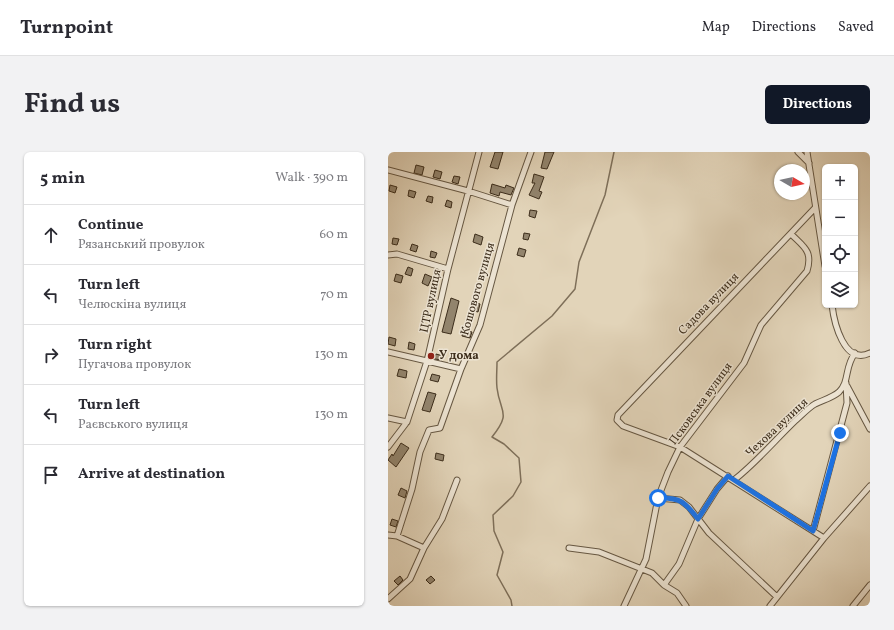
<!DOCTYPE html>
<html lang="en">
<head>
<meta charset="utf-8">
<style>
	body { margin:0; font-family:Vollkorn,serif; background:#f2f2f3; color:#2b2b33 }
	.controls { position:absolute; right:12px; top:12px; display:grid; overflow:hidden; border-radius:6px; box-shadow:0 1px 3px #0004 }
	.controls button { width:36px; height:36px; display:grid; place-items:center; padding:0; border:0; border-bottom:1px solid #e1e1e2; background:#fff; color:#2b2b33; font:20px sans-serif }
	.compass { position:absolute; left:386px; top:12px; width:36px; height:36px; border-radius:50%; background:#fff; box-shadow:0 1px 3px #0004; rotate:99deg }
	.stop { position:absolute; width:12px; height:12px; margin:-9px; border:3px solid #1a73e8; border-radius:50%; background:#fff }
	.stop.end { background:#1a73e8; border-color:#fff; box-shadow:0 1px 4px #0008 }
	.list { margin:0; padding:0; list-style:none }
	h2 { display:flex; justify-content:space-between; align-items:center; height:52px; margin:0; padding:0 16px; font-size:17px }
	h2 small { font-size:13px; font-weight:400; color:#7c7c81 }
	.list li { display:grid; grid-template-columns:26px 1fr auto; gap:12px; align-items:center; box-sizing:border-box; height:60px; padding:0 16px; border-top:1px solid #e1e1e2 }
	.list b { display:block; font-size:15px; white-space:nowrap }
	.list p { margin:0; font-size:13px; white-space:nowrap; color:#7c7c81 }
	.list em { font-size:13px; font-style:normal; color:#7c7c81 }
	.icon { flex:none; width:22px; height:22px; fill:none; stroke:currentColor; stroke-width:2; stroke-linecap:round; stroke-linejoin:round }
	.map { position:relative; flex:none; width:482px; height:454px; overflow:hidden; border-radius:6px }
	header { display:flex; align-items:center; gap:24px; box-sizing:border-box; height:56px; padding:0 20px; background:#fff; border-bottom:1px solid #e1e1e2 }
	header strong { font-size:19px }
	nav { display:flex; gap:22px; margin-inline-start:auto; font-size:14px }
	.intro { display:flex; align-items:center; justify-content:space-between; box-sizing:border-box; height:96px; padding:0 24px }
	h1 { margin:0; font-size:28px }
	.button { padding:10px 18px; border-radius:6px; background:#111827; color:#fff; font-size:14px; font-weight:700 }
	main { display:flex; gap:24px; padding:0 24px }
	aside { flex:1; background:#fff; border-radius:6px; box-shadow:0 1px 3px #0004 }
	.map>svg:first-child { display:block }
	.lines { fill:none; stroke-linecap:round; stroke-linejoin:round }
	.stream { stroke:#7e6f59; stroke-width:1.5 }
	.building { fill:#92846d; stroke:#3c2d1b }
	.street-casing { stroke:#665742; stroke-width:7 }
	.street { stroke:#ece3d2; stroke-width:5 }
	.route { stroke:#1a73e8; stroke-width:5 }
	.poi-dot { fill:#8f2418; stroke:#ece3d2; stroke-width:1.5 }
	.labels { text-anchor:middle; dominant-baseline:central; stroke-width:3; stroke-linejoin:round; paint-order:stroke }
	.street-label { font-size:12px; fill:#3c2d1b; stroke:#ece3d2 }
	.poi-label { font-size:12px; font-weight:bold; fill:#3c2d1b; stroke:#ece3d2; text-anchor:start }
</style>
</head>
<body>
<header>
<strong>Turnpoint</strong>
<nav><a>Map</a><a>Directions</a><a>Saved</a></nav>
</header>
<div class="intro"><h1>Find us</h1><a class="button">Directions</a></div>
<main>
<aside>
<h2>5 min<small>Walk · 390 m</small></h2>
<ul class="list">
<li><svg class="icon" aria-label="ahead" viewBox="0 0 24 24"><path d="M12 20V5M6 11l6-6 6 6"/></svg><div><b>Continue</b><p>Рязанський провулок</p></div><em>60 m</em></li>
<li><svg class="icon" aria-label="left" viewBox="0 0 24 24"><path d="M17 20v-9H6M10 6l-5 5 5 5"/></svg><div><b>Turn left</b><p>Челюскіна вулиця</p></div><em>70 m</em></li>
<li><svg class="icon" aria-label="right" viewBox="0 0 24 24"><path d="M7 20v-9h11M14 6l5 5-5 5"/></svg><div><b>Turn right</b><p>Пугачова провулок</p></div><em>130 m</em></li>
<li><svg class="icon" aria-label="left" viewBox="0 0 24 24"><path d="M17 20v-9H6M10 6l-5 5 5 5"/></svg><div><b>Turn left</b><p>Раєвського вулиця</p></div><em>130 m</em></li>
<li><svg class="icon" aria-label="arrive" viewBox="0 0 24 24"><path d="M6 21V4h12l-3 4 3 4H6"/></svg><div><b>Arrive at destination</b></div></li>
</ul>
</aside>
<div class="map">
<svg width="482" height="454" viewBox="0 0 482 454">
	<rect width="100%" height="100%" fill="#e2d4b9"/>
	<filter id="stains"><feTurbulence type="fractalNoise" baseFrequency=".005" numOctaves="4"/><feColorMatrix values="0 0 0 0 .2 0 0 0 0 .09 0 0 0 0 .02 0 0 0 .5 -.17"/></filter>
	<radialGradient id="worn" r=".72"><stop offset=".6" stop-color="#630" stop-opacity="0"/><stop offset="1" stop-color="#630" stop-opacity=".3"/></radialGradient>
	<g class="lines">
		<path class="stream" d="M124,454L123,448L109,423L115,400L106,379L105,363L125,344L133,330L131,306L116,292L104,285C124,260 112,261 109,236C108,228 109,219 109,210L164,164L187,137L191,110L217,43L226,0"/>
	</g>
	<path class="building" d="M107,0H115L110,17L102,15Z
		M157,0H166L159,17L153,16Z
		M28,13L36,15L34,23L26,21Z
		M47,18L54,20L52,27L45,25Z
		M146,22L156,25L151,39L154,40L151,47L141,43L147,31H144Z
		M66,24L72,25L70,32L64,30Z
		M104,32L117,36L118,33L126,36L123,43L112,40L111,44L102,41Z
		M2,33L9,35L7,41L1,39Z
		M21,38L28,40L26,46L20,44Z
		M40,44L45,45L44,51L38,49Z
		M59,48L64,50L63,56L57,54Z
		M142,58L149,59L147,66L141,64Z
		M136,81L142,82L140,88L135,87Z
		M87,82L95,85L93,93L85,90Z
		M5,86L11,87L9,93L4,92Z
		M24,92L30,94L28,100L22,98Z
		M131,96L138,98L136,105L129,103Z
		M43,99L49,101L47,106L42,105Z
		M20,115L25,117L23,124L17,122Z
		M8,122L15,124L13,131L6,129Z
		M37,122L44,125L40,134L34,131Z
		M63,146L71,149L63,182L54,180Z
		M86,150L92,152L90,160L83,158Z
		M75,178L84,180L82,186L74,184Z
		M1,185L8,187L7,194L0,192Z
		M21,190L27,192L26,198L20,197Z
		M48,202L55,204L54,208L46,207Z
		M11,217L19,219L18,226L9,224Z
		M44,222L52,224L50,230L42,228Z
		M40,240L48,242L42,260L34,258Z
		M13,291L21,296L8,315L0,308L4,302L5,304Z
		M48,301L56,303L55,309L47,307Z
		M13,336L19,339L17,346L10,343Z
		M4,367L10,369L8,375L2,373Z
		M12,424L15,428L10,433L6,429Z
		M43,424L47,428L42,432L38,428Z"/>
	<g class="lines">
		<g class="street-casing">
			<path id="street" d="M410,0L421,11
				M419,0L437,114
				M0,18L80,39L124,53
				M427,56L230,263L229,268L235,274L292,295L436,386
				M0,103L9,102L60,117
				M444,153C446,170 456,214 482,201
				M0,200L73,217
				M459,234L482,277
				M0,266L19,270
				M0,295L19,270L39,209L60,117L91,0
				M346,328C369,310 387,288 408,268C414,263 420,256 427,252C435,248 444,246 451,240C462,229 456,216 467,201
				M270,346L292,348L301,355L321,381L389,445
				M425,379L459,251L458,231
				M0,383L9,384L36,396
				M9,384L24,337L32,300L41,278L52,276L73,217L92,173L124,53L143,0
				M181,396L211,400L264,421L276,433L289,441L298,454
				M276,433L291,412L310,367L329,337L340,324
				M0,447L22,427L36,396L54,367L69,328
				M236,454L258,407L270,346L280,320L292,295L356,211L373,173L419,119C425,99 416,95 403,82
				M382,454L436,386L482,334
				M465,454L482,433"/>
		</g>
		<use href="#street" class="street"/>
	</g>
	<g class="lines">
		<path class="route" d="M270,346C292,345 297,350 310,367L329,337L340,324L425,379L452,281"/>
	</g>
	<circle class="poi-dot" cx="43" cy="204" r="4"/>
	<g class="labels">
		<g class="street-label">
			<text transform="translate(90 137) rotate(-74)">Кошового вулиця</text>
			<text transform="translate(43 149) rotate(-78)">ЦТР вулиця</text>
			<text transform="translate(321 152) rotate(-46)">Садова вулиця</text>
			<text transform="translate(313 252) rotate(-54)">Псковська вулиця</text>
			<text transform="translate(389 276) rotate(-43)">Чехова вулиця</text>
		</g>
		<g class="poi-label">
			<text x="51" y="204">У дома</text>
		</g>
	</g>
	<rect width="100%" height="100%" filter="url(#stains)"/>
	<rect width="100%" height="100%" fill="url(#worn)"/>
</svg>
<div class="controls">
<button>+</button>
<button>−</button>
<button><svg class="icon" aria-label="locate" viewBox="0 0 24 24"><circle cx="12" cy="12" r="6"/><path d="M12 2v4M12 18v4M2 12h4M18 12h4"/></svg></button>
<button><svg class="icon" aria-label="layers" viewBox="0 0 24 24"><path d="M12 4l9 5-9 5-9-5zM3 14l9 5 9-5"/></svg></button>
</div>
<svg class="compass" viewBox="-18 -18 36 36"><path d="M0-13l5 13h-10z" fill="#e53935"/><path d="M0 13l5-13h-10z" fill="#7c7c81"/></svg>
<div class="stop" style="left:270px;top:346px"></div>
<div class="stop end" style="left:452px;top:281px"></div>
</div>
</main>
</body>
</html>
